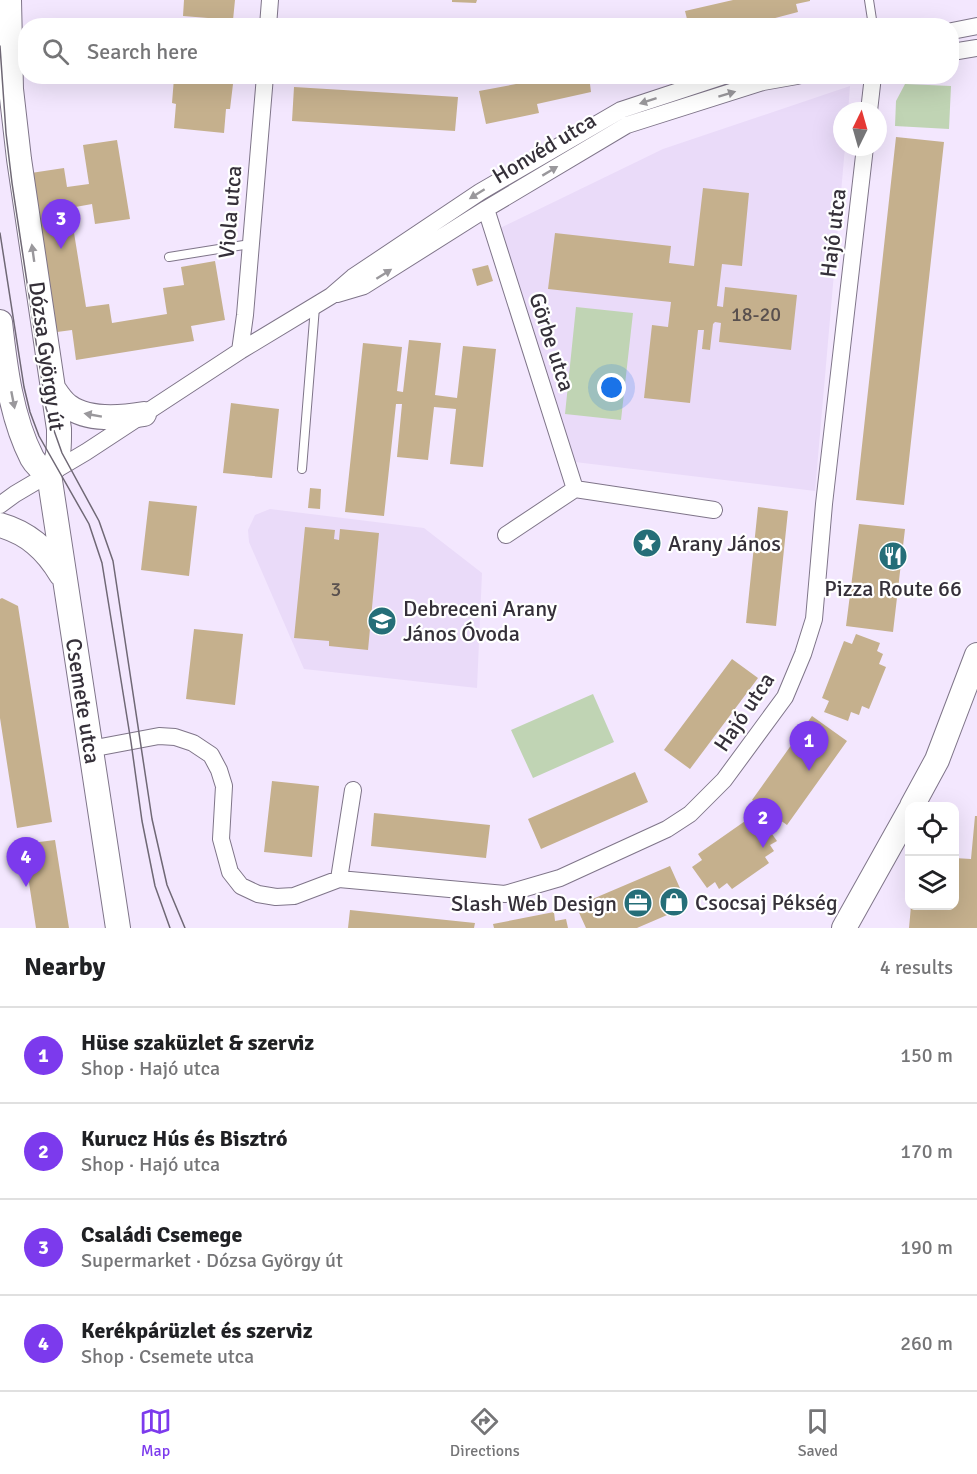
<!DOCTYPE html>
<html lang="en">
<head>
<meta charset="utf-8">
<style>
	body { margin:0; font-family:Signika,sans-serif; background:#f2f2f2; color:#202124 }
	.controls { position:absolute; right:18px; bottom:18px; display:grid; overflow:hidden; border-radius:12px; box-shadow:0 6px 24px #0002 }
	.controls button { width:54px; height:54px; display:grid; place-items:center; padding:0; border:0; border-bottom:2px solid #e0e0e0; background:#fff; color:#202124; font:30px sans-serif }
	.compass { position:absolute; left:833px; top:102px; width:54px; height:54px; border-radius:50%; background:#fff; box-shadow:0 6px 24px #0002; rotate:5deg }
	.you { position:absolute; left:612px; top:388px; width:21px; height:21px; margin:-15px; border:4px solid #fff; border-radius:50%; background:#1a73e8; box-shadow:0 0 0 9px #1a73e833 }
	.badge { display:grid; place-items:center; width:39px; height:39px; border-radius:50%; background:#7c3aed; color:#fff; font-size:20px; font-weight:700 }
	.pin { position:absolute; translate:-50% -50px; filter:drop-shadow(0 2px 3px #0008) }
	.pin::after { content:''; position:absolute; top:32px; width:21px; height:18px; background:inherit; clip-path:polygon(0 0,100% 0,50% 100%) }
	.list { margin:0; padding:0; list-style:none }
	h2 { display:flex; justify-content:space-between; align-items:center; height:78px; margin:0; padding:0 24px; font-size:26px }
	h2 small { font-size:20px; font-weight:400; color:#757577 }
	.list li { display:grid; grid-template-columns:39px 1fr auto; gap:18px; align-items:center; box-sizing:border-box; height:96px; padding:0 24px; border-top:2px solid #e0e0e0 }
	.list b { display:block; font-size:22px; white-space:nowrap }
	.list p { margin:0; font-size:20px; white-space:nowrap; color:#757577 }
	.list em { font-size:20px; font-style:normal; color:#757577 }
	.icon { flex:none; width:33px; height:33px; fill:none; stroke:currentColor; stroke-width:2; stroke-linecap:round; stroke-linejoin:round }
	.map { position:relative; flex:none; width:977px; height:928px; overflow:hidden }
	.search { position:absolute; background:#fff; box-shadow:0 6px 24px #0002; left:18px; right:18px; top:18px; height:66px; display:flex; align-items:center; gap:15px; box-sizing:border-box; padding:0 21px; border-radius:24px; color:#757577; font-size:22px }
	.sheet { height:462px; background:#fff }
	nav { display:flex; justify-content:space-around; align-items:center; box-sizing:border-box; height:84px; border-top:2px solid #e0e0e0; background:#fff; font-size:16px; color:#757577 }
	nav a { display:grid; justify-items:center; gap:3px }
	nav .on { color:#7c3aed }
	.map>svg:first-child { display:block }
	.built { fill:#eadbf9 }
	.green { fill:#c0d4b4 }
	.building { fill:#c5b08d }
	.lines { fill:none; stroke-linecap:round; stroke-linejoin:round }
	.lane-casing { stroke:#7f7589; stroke-width:10 }
	.street-casing { stroke:#7f7589; stroke-width:18 }
	.secondary-casing { stroke:#7f7589; stroke-width:26 }
	.lane { stroke:#fff; stroke-width:8 }
	.street { stroke:#fff; stroke-width:16 }
	.secondary { stroke:#fff; stroke-width:24 }
	.tram { stroke:#6f6875; stroke-width:1.5 }
	.oneway { fill:#9a989c }
	.labels { text-anchor:middle; dominant-baseline:central; stroke-width:4.5; stroke-linejoin:round; paint-order:stroke }
	.number-label { font-size:20px; fill:#59504e }
	.street-label { font-size:22px; fill:#353039; stroke:#fff }
	.poi-label { font-size:22px; fill:#353039; stroke:#fff; text-anchor:start }
</style>
</head>
<body>
<div class="map">
<svg width="977" height="928" viewBox="0 0 977 928">
	<rect width="100%" height="100%" fill="#f3e7fe"/>
	<path class="built" d="M850,86L848,111H842V147H845L815,491L575,462L498,229L663,149Z
		M270,509L424,528L482,573L477,688L304,669L249,542L248,530L255,515Z"/>
	<path class="green" d="M905,84L951,86L949,129L895,126L896,101Z
		M576,307L633,313L621,420L565,414Z
		M593,694L614,742L533,778L511,730Z"/>
	<path class="building" d="M184,0H235L233,20L183,16Z
		M452,0H477L476,3L452,2Z
		M733,0H810V1L796,4L798,12L745,26H661L687,19L685,11Z
		M56,18L67,19V23L77,24V26H31L32,20L56,22Z
		M531,76H619V77L590,84L591,92L537,104L539,113L486,124L479,91L532,81Z
		M198,77L209,78L208,82L233,84L230,109H226L224,133L174,128L176,104L172,103L174,78L198,80Z
		M294,87L458,97L455,131L292,121Z
		M896,137L944,142L904,505L856,500Z
		M117,140L130,219L95,224L92,204L70,208L86,307L109,304L112,323L167,314L163,288L184,285L181,267L215,261L225,320L191,326L194,341L76,360L72,330L57,332L31,173L64,168L67,187L89,184L83,145Z
		M703,188L749,193L742,266L722,264L717,306L723,307L725,287L797,295L791,350L719,342L721,323L715,322L713,324L710,350L702,349L704,330H698L690,403L644,398L652,325L668,327L671,302L548,289L555,233L671,246L669,263L694,266Z
		M488,265L493,281L477,286L472,269Z
		M409,340L441,343L435,395L457,398L463,346L496,349L483,467L450,464L456,409L434,407L428,460L397,457L402,404H396L384,516L345,512L363,343L402,347L397,391L403,392Z
		M231,403L279,409L272,478L223,473Z
		M310,488L321,489L320,509L308,508Z
		M149,501L197,506L189,576L141,570Z
		M758,507L788,511L776,626L746,623Z
		M859,524L905,529L893,632L846,626Z
		M305,527L335,530L334,539L339,540L340,529L379,533L368,650L329,646V641L294,638Z
		M2,598L18,606L52,822L17,828L0,718V599Z
		M194,629L243,634L235,705L186,699Z
		M856,634L880,643L877,651L883,654L879,664L886,667L869,709L862,706L859,715L851,712L848,721L824,712L829,701L822,698L844,641L852,644Z
		M732,659L758,678L690,769L664,750Z
		M812,716L847,741L787,825L752,800Z
		M635,772L648,802L541,849L528,819Z
		M272,781L319,786L312,857L264,852Z
		M374,813L490,825L486,858L371,846Z
		M975,816H977V928H909L911,906H954V858L971,859Z
		M748,819L753,826L762,820L777,841L770,845L774,851L765,857L769,863L732,889L727,883L719,889L715,882L707,888L692,867L702,860L698,854Z
		M55,840L69,928H36L23,844Z
		M670,866L688,906L637,928H586L576,906Z
		M350,910L475,923L474,928H348Z
		M554,912L555,921L566,919L568,928H494L493,924Z"/>
	<g class="lines">
		<g class="lane-casing">
			<path id="lane" d="M869,0L873,26
				M169,257L250,244
				M302,469L315,307"/>
		</g>
		<g class="street-casing">
			<path id="street" d="M268,26L270,0
				M952,31L977,26
				M952,52L977,48
				M869,111L873,76
				M486,209L575,489
				M337,294L364,286L486,209L627,125L763,82L797,76
				M240,351L245,315L265,76
				M0,505L15,494L86,452L240,351L331,296L353,277L480,192L621,110L724,76
				M506,535L575,489L714,510
				M90,749L159,736L175,737L193,743L211,755L219,770L224,786L221,839L230,872L241,886L258,894L276,897L294,896L339,879L505,894L560,878L667,829L690,814L724,780L785,697L803,654L814,619L824,504L865,147
				M339,879L353,790"/>
		</g>
		<g class="secondary-casing">
			<path id="secondary" d="M9,0L11,89L19,159L59,429C59,447 60,460 49,474
				M0,322C5,367 11,417 32,458C36,465 42,470 49,474
				M53,388C57,394 61,401 68,406C88,421 120,418 144,414
				M49,474L118,928
				M0,525C28,533 46,549 61,574
				M912,806L937,760L977,655
				M844,928L910,810"/>
		</g>
		<use href="#lane" class="lane"/>
		<use href="#street" class="street"/>
		<use href="#secondary" class="secondary"/>
		<path class="tram" d="M0,46L6,133L12,183L46,408L62,453L99,521L113,561L152,819L167,885L185,928
			M0,233L24,387L30,412L39,436L89,524L102,563L131,742L142,821L155,886L170,928"/>
	</g>
	<defs><path id="oneway-solid" d="M-6-.8H1V-3.2L6.5 0L1 3.2V.8H-6Z" transform="scale(1.5)"/></defs>
	<g class="oneway">
		<use href="#oneway-solid" transform="translate(727 94) rotate(-17)"/>
		<use href="#oneway-solid" transform="translate(648 101) rotate(162)"/>
		<use href="#oneway-solid" transform="translate(550 171) rotate(-31)"/>
		<use href="#oneway-solid" transform="translate(477 194) rotate(148)"/>
		<use href="#oneway-solid" transform="translate(33 253) rotate(-98)"/>
		<use href="#oneway-solid" transform="translate(384 274) rotate(-32)"/>
		<use href="#oneway-solid" transform="translate(13 400) rotate(79)"/>
		<use href="#oneway-solid" transform="translate(93 415) rotate(-170)"/>
	</g>
	<defs>
		<g id="sight-disc" transform="scale(1.5)"><circle r="9.5" fill="#256e78" stroke="#fff"/><path d="M0-6L1.8-2.2L6-1.7L2.9 1.2L3.7 5.4L0 3.3L-3.7 5.4L-2.9 1.2L-6-1.7L-1.8-2.2Z" fill="#fff"/></g>
		<g id="restaurant-disc" transform="scale(1.5)"><circle r="9.5" fill="#256e78" stroke="#fff"/><path d="M-5-6h1v4h1v-4h1v4h1v-4h1v5L-1.5 .5V6h-2V.5L-5-1ZM5-6V6H3V1.5H1.5Q1.5-4 5-6Z" fill="#fff"/></g>
		<g id="school-disc" transform="scale(1.5)"><circle r="9.5" fill="#256e78" stroke="#fff"/><path d="M0-5L7-2L0 1L-7-2ZM-4 1L0 2.5L4 1V4Q0 6-4 4Z" fill="#fff"/></g>
		<g id="shop-disc" transform="scale(1.5)"><circle r="9.5" fill="#256e78" stroke="#fff"/><path d="M-5-2.5h2.3a2.7 3.5 0 0 1 5.4 0H5L5.5 6h-11ZM-1.5-2.5h3a1.5 2.3 0 0 0-3 0Z" fill="#fff"/></g>
		<g id="office-disc" transform="scale(1.5)"><circle r="9.5" fill="#256e78" stroke="#fff"/><path d="M-6-3h4V-5.5h4V-3h4V5H-6ZM-1-4.5V-3h2v-1.5ZM-6 0V1H6V0Z" fill="#fff"/></g>
	</defs>
	<g fill-rule="evenodd">
		<use href="#sight-disc" x="647" y="543"/>
		<use href="#restaurant-disc" x="893" y="556"/>
		<use href="#school-disc" x="382" y="621"/>
		<use href="#shop-disc" x="674" y="902"/>
		<use href="#office-disc" x="638" y="903"/>
	</g>
	<g class="labels">
		<g class="number-label">
			<text x="756" y="314">18-20</text>
			<text x="336" y="589">3</text>
		</g>
		<g class="street-label">
			<text transform="translate(544 148) rotate(-31)">Honvéd utca</text>
			<text transform="translate(230 212) rotate(-85)">Viola utca</text>
			<text transform="translate(833 233) rotate(-83)">Hajó utca</text>
			<text transform="translate(552 342) rotate(72)">Görbe utca</text>
			<text transform="translate(47 356) rotate(82)">Dózsa György út</text>
			<text transform="translate(83 701) rotate(81)">Csemete utca</text>
			<text transform="translate(744 712) rotate(-56)">Hajó utca</text>
		</g>
		<g class="poi-label">
			<text x="668" y="543">Arany János</text>
			<text x="893" y="588" text-anchor="middle">Pizza Route 66</text>
			<text x="403" y="608">Debreceni Arany<tspan x="403" dy="25">János Óvoda</tspan></text>
			<text x="695" y="902">Csocsaj Pékség</text>
			<text x="617" y="903" text-anchor="end">Slash Web Design</text>
		</g>
	</g>
</svg>
<div class="controls">
<button><svg class="icon" aria-label="locate" viewBox="0 0 24 24"><circle cx="12" cy="12" r="6"/><path d="M12 2v4M12 18v4M2 12h4M18 12h4"/></svg></button>
<button><svg class="icon" aria-label="layers" viewBox="0 0 24 24"><path d="M12 4l9 5-9 5-9-5zM3 14l9 5 9-5"/></svg></button>
</div>
<svg class="compass" viewBox="-18 -18 36 36"><path d="M0-13l5 13h-10z" fill="#e53935"/><path d="M0 13l5-13h-10z" fill="#757577"/></svg>
<div class="you"></div>
<div class="pin badge" style="left:809px;top:771px">1</div>
<div class="pin badge" style="left:763px;top:848px">2</div>
<div class="pin badge" style="left:61px;top:249px">3</div>
<div class="pin badge" style="left:26px;top:887px">4</div>
<div class="search"><svg class="icon" aria-label="search" viewBox="0 0 24 24"><circle cx="10" cy="10" r="6"/><path d="M15 15l6 6"/></svg>Search here</div>
</div>
<section class="sheet">
<h2>Nearby<small>4 results</small></h2>
<ul class="list">
<li><span class="badge">1</span><div><b>Hüse szaküzlet &amp; szerviz</b><p>Shop · Hajó utca</p></div><em>150 m</em></li>
<li><span class="badge">2</span><div><b>Kurucz Hús és Bisztró</b><p>Shop · Hajó utca</p></div><em>170 m</em></li>
<li><span class="badge">3</span><div><b>Családi Csemege</b><p>Supermarket · Dózsa György út</p></div><em>190 m</em></li>
<li><span class="badge">4</span><div><b>Kerékpárüzlet és szerviz</b><p>Shop · Csemete utca</p></div><em>260 m</em></li>
</ul>
</section>
<nav>
<a class="on"><svg class="icon" aria-label="map" viewBox="0 0 24 24"><path d="M3 6l6-2 6 2 6-2v14l-6 2-6-2-6 2zM9 4v14M15 6v14"/></svg>Map</a>
<a><svg class="icon" aria-label="directions" viewBox="0 0 24 24"><path d="M12 3l9 9-9 9-9-9zM9 14v-3h6M13 9l2 2-2 2"/></svg>Directions</a>
<a><svg class="icon" aria-label="saved" viewBox="0 0 24 24"><path d="M7 4h10v16l-5-4-5 4z"/></svg>Saved</a>
</nav>
</body>
</html>
